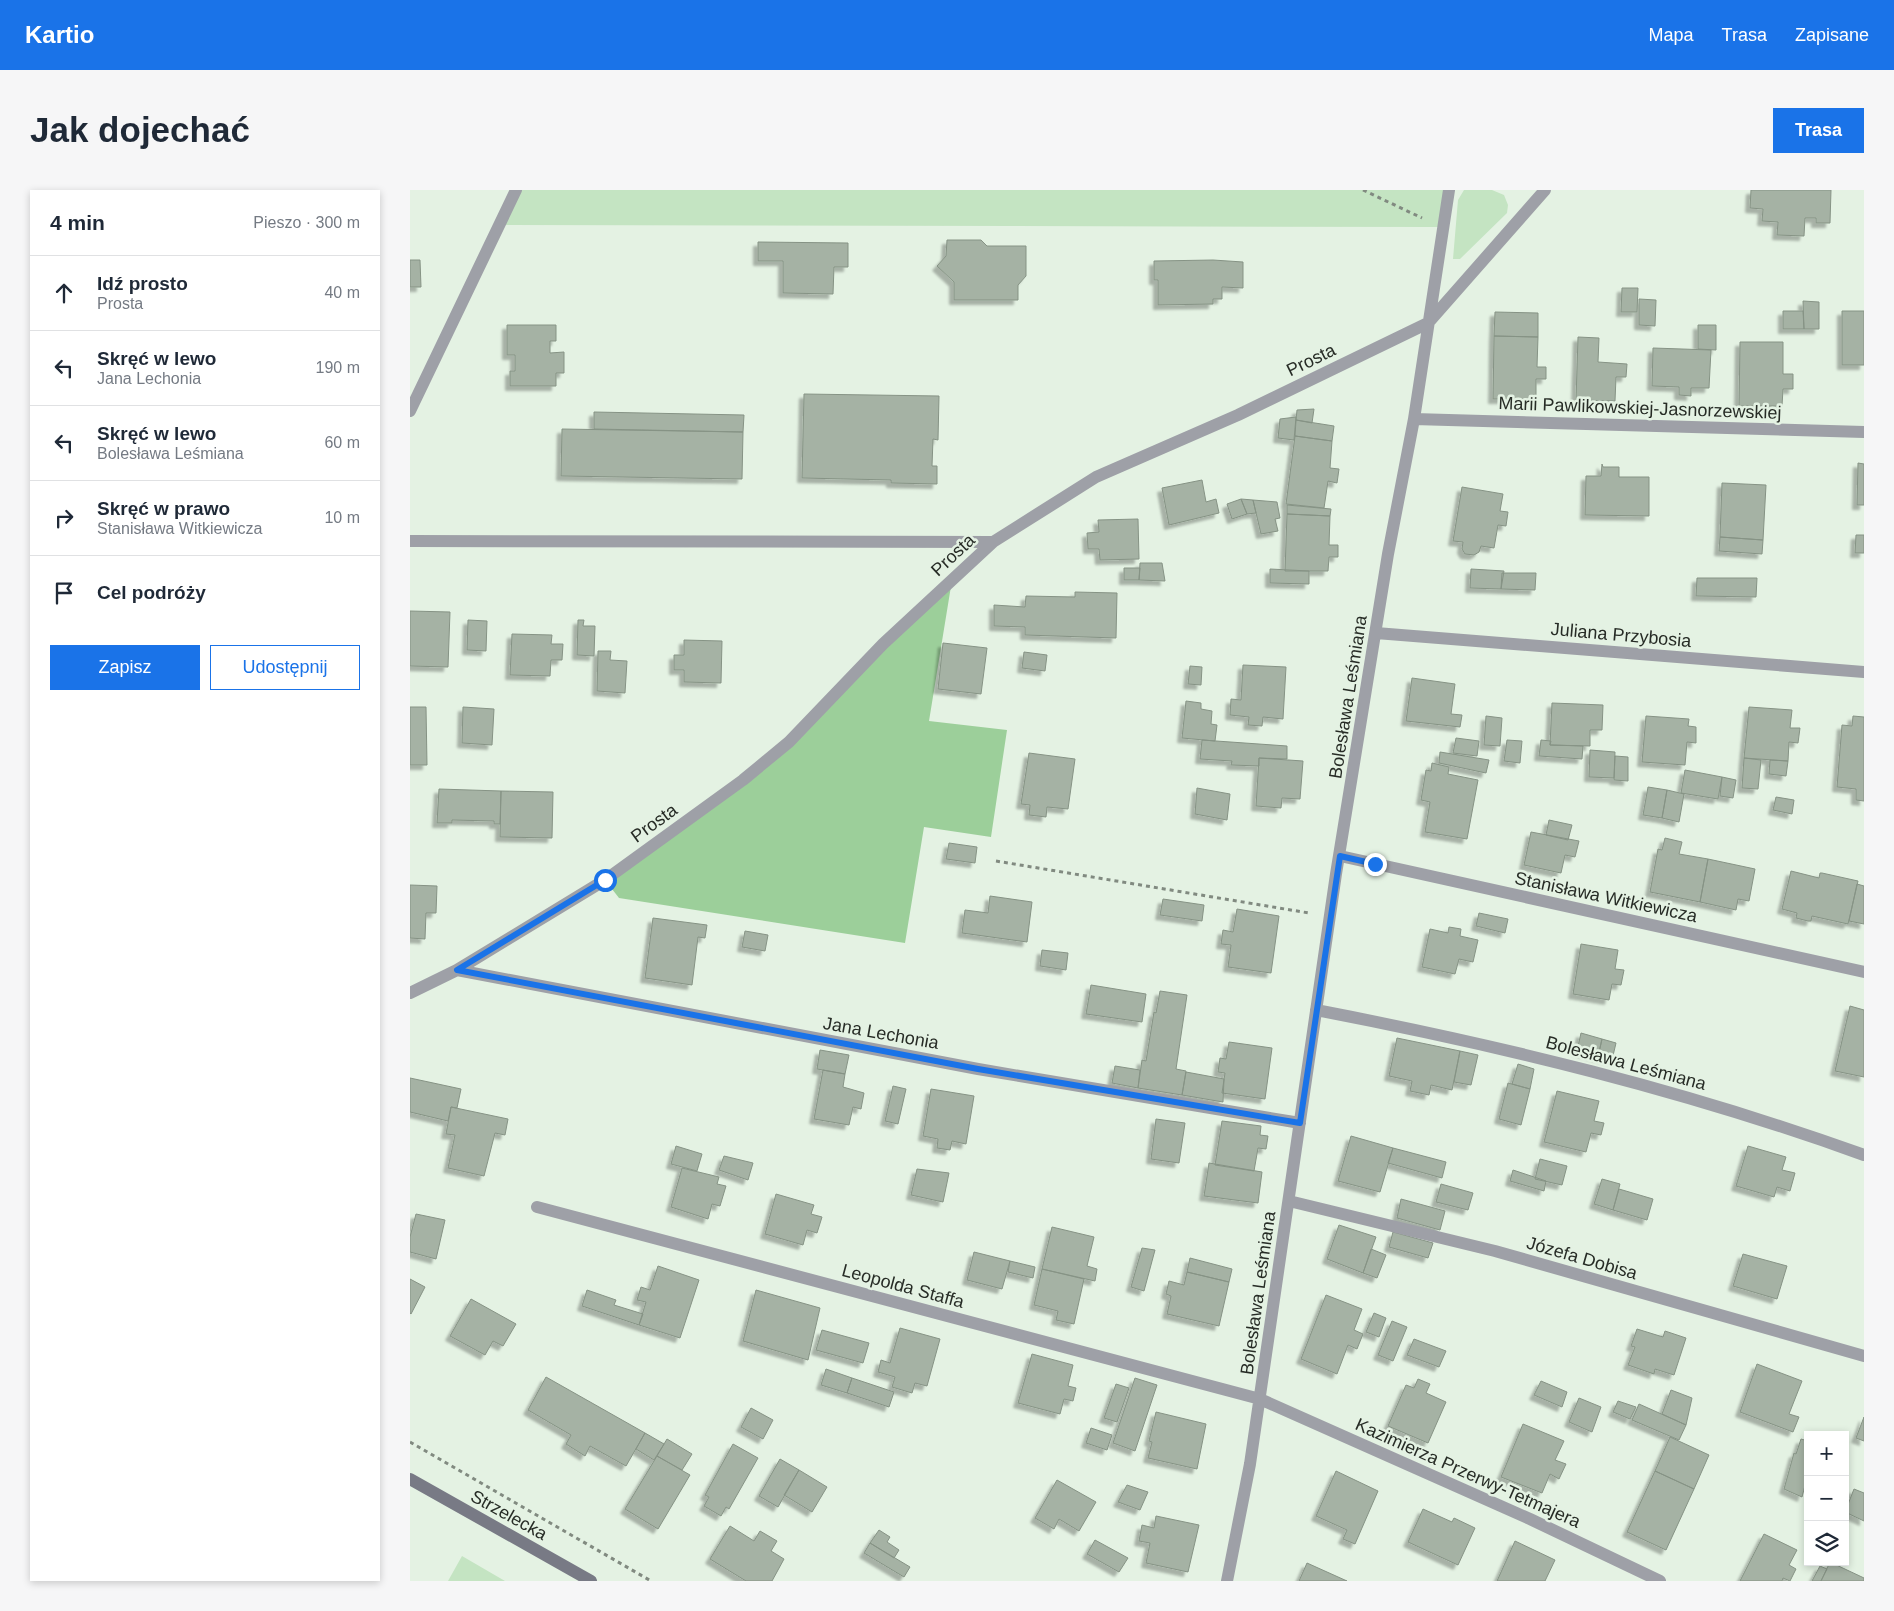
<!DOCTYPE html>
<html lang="pl">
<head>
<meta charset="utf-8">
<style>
	body { margin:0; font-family:Helvetica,sans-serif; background:#f6f6f7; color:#1f2937 }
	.controls { position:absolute; right:15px; bottom:15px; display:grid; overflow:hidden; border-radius:0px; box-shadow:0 2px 8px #0003 }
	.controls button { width:45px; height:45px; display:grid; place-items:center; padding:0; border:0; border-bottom:1px solid #e0e1e3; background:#fff; color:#1f2937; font:25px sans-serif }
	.stop { position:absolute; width:15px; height:15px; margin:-11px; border:4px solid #1a73e8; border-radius:50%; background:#fff }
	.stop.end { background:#1a73e8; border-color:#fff; box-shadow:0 1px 5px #0008 }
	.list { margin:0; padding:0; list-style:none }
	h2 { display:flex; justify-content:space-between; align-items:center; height:65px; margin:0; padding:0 20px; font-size:21px }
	h2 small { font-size:16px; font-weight:400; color:#747a83 }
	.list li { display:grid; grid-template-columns:32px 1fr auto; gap:15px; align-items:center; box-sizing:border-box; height:75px; padding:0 20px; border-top:1px solid #e0e1e3 }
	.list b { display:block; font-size:19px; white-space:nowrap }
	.list p { margin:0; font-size:16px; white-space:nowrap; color:#747a83 }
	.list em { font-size:16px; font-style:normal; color:#747a83 }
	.actions { display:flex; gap:10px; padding:15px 20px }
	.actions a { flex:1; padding:11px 0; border:1px solid #1a73e8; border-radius:0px; text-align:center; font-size:18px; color:#1a73e8 }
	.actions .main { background:#1a73e8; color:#fff }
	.icon { flex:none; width:28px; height:28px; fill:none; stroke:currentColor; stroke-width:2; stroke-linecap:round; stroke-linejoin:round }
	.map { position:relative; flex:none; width:1454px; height:1391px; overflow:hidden; border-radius:0px }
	header { display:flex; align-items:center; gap:30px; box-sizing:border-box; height:70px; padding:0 25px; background:#1a73e8; color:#fff }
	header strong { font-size:24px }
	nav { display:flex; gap:28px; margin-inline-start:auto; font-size:18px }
	.intro { display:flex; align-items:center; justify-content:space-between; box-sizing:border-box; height:120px; padding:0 30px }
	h1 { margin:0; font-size:35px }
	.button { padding:12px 22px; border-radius:0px; background:#1a73e8; color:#fff; font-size:18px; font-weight:700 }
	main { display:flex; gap:30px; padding:0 30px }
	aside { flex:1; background:#fff; border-radius:0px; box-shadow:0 2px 8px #0003 }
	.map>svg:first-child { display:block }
	.green { fill:#c4e4c2 }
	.forest { fill:#9ccf9a }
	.building { fill:#a5b2a4; stroke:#869385; filter:url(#shadow) }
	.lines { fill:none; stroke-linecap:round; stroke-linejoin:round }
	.path { stroke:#818a80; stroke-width:3; stroke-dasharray:4 4; stroke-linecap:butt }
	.street { stroke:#9ea0a7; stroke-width:12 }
	.secondary { stroke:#787a85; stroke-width:12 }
	.route { stroke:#1a73e8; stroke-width:6 }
	.labels { text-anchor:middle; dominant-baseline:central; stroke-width:5; stroke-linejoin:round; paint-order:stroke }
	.street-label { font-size:18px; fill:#272c26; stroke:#e4f2e3 }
</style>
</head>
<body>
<header>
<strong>Kartio</strong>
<nav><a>Mapa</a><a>Trasa</a><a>Zapisane</a></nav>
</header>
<div class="intro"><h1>Jak dojechać</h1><a class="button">Trasa</a></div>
<main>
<aside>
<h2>4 min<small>Pieszo · 300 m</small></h2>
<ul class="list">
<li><svg class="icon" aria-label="ahead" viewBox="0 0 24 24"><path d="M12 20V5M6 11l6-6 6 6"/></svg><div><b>Idź prosto</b><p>Prosta</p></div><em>40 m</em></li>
<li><svg class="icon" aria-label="left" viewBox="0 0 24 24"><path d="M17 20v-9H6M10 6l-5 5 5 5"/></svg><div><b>Skręć w lewo</b><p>Jana Lechonia</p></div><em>190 m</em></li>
<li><svg class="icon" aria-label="left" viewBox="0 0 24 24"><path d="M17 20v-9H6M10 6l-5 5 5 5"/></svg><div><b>Skręć w lewo</b><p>Bolesława Leśmiana</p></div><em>60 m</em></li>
<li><svg class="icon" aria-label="right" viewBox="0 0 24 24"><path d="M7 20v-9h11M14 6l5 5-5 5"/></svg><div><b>Skręć w prawo</b><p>Stanisława Witkiewicza</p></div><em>10 m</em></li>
<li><svg class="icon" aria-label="arrive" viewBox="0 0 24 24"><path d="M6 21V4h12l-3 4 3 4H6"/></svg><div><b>Cel podróży</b></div></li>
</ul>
<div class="actions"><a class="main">Zapisz</a><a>Udostępnij</a></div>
</aside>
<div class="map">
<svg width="1454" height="1391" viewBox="0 0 1454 1391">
	<defs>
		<filter id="shadow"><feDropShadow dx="-4.5" dy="4.5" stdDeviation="1" flood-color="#0004"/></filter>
	</defs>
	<rect width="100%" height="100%" fill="#e4f2e3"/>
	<path class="green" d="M106,0H1039L1033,37L89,35Z
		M1054,0H1082L1094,5L1098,15L1097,23L1050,69H1043L1048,10Z
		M52,1366L95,1391H38Z"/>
	<path class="forest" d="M542,390L519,531L597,540L581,647L514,637L495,753L209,708L195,690L333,590Z"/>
	<path class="building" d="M1341,0H1421L1420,33H1406V28H1395L1394,46L1367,45L1368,32L1352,31L1353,19L1340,18Z
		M537,50H571L577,56H616V86L608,95V110H544V92L527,76L536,66Z
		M348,52L438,53V77H424L423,104L373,103V71H348Z
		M0,70H10L11,97H0Z
		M803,70L833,72V98L812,97V109H803V114L748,115V90H744V71Z
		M1212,98H1228L1227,122H1211Z
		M1229,109L1246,110L1245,136L1229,135Z
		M1393,111L1409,112V139H1394Z
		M1373,121H1393L1394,139H1373Z
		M1432,121H1454V175H1432Z
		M1085,122L1128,123V147L1084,146Z
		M97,135H146V151H140V163L154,162V183H146V196H100V181H105V165H97Z
		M1288,135H1306V160L1288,159Z
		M1084,146L1128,147L1127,177H1136V189H1126V209H1083Z
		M1168,147L1189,148L1188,172L1217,174L1216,187H1206L1205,211L1166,210Z
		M1330,152H1373V184H1383V199H1373L1372,216H1329Z
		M1243,158L1301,160L1299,198H1281V206L1269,205V197L1242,196Z
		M394,204L529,206L528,250L523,249L522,276H527V294L481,293V290L392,288Z
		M904,219L902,233L886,230L887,220Z
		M184,222L334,225L333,242L184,239Z
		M886,227L884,250L868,248L870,229Z
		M886,230L924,236L922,251L885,246Z
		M152,239L333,242L332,289L151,286Z
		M885,246L922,251L920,278L929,279L927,293L918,291L914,318L876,314Z
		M1448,273L1454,274V315H1447Z
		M1192,274L1193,277H1209V287H1239V326L1175,325L1176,286H1191Z
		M792,290L796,312L806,309L809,323L759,335L752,298Z
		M1312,293L1356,295L1353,350L1310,347Z
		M1052,297L1093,304L1090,321L1098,322L1096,336L1088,335L1084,358L1071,356L1069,362L1064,365L1055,364L1052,359L1053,352L1043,351Z
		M831,309L837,324L822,329L817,314Z
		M831,309L843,310L846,323L837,324Z
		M843,310L867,312L870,328L865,329L868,341L851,344Z
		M877,315L921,319L920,326L877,324Z
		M877,324L920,326L919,355H928V367H919L918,381H875Z
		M728,329L729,369L690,370L689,359H678L677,343L689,342L688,330Z
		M1446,345H1454V363H1445Z
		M1310,347L1353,350L1352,364L1309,361Z
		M730,373H752L755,391L729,390Z
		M714,378H730L729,390H714Z
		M860,379L899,381V394L860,393Z
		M1061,379L1094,381L1091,399L1060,398Z
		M1092,383H1126L1125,400L1091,399Z
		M1287,388H1347L1346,407L1286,406Z
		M665,402L707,403L706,448L615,445V437L584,436V415L615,417L616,406L665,407Z
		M0,421L40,422L38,477L0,476Z
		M58,430L77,431L76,461L57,460Z
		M168,430H174L173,436H185L184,466L167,465Z
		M102,444L142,445L141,454H153L152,470H141L140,486L100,485Z
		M274,450L312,451L311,493L274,492V480H264V465H274Z
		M533,453L577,458L571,504L528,499Z
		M188,461H201L200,470L217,471L215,503L187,501Z
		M614,462L637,465L635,481L612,478Z
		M833,475L876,477L873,529L853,527L852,536L838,535L839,527L820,525L821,509L831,510Z
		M780,476L792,477L791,495L778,494Z
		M1002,488L1045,494L1041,524L1052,525L1050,537L996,531Z
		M776,511L791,513V519L802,521L801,534L807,535L805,551L772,548Z
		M1142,513L1193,515L1192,540H1180V556L1140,555Z
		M0,517H16L17,575H0Z
		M53,517L84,519L82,555L52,553Z
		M1339,517L1382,520L1380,538H1390L1388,553L1379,552L1378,571L1334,568Z
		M1076,526L1092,528L1090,556L1074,555Z
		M1236,526L1279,529L1278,536L1286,537V553L1277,552L1275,575L1232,572Z
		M1443,526L1454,527V611L1446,610V599L1427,597L1432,535L1442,536Z
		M1046,548L1069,551L1067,566L1043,563Z
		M792,550L877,556V569L849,568V576L821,575L822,571L790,569Z
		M1097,550L1112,551L1110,573L1094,571Z
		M1131,550L1141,551L1140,555L1173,556L1172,569L1129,566Z
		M1180,560L1205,562L1204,588L1179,587Z
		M1030,562L1079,570L1076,583L1029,573Z
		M619,563L665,569L658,619L637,617L636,627L619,625L620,615L611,614Z
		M1205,566L1218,567V591L1204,590Z
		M849,568L893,571L890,609L872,608L871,618L846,616Z
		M1334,568L1351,570L1348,599L1332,598Z
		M1360,570L1378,571L1376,586L1359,584Z
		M1022,573L1039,577L1038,584L1068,590L1057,649L1015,642L1020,612L1011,610L1016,580L1021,581Z
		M1275,580L1312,587L1308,609L1271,603Z
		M1312,587L1326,590L1323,608L1310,606Z
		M1238,597L1257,600L1252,628L1233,625Z
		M787,598L820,604L817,630L785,624Z
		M29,599L91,601L90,634H84V631L42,630V633H27Z
		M1257,600L1274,604L1269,632L1252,628Z
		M91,601L143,602L142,648L90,647Z
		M1366,607L1384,610L1382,624L1363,620Z
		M1139,630L1162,635L1158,650L1136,645Z
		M1121,642L1169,651L1165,667L1155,665L1151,683L1114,675Z
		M1255,648L1272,652L1269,664L1298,669L1290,712L1240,702L1248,659L1252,660Z
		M539,653L567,657L565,673L536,669Z
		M1298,669L1345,679L1339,711L1328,709L1326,720L1290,712Z
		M1381,681L1409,688L1410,683H1412L1448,691L1438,734L1402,726L1401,731H1398L1386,728L1387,723L1372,719Z
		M1447,694L1454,696V734L1439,731Z
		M0,695L27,696L26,723H16L15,749L0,748Z
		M580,706L622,712L617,752L552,743L555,720L578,723Z
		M753,709L794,715L792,731L750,725Z
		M827,719L869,726L861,783L818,777L821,755L811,754L813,740L823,742Z
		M1069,723L1098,729L1095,743L1066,736Z
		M243,728L297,735L295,748L288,747L282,795L235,788Z
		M1039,737L1051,739L1050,746L1068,750L1063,772L1049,769L1045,784L1012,777L1020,739L1038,743Z
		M335,741L358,745L355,761L332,757Z
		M1171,754L1208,760L1205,779L1214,780L1211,795L1202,794L1199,810L1163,804Z
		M632,760L658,763L656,780L630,776Z
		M681,795L736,804L732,832L676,824Z
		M750,801L777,805L766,879L776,881L772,905L728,898L732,870L736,871L744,822L746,823Z
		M1440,816L1454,820V887L1425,881Z
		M1171,843L1192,849L1188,867L1167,861Z
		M987,848L1050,861L1042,900L1021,895L1019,905L1000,901L1002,891L979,886Z
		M1192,849L1206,853L1202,870L1188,867Z
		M819,852L862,858L855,909L812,903L815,883L808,882L810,868L816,869Z
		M410,860L439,865L435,884L407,879Z
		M1050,861L1068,865L1061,895L1044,892Z
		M1108,874L1124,879L1120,899L1102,894Z
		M705,876L730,880L728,898L702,893Z
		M413,880L435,884L433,897L454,903L451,919L443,917L439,935L404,929Z
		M776,882L814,889L813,912L772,905Z
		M0,888L51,899L47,918L41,917L38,931L0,922Z
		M1098,893L1120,899L1111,935L1089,929Z
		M483,896L496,899L488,934L475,931Z
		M521,899L564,906L556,954L542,951L540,960L527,958L528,949L513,946Z
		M1147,901L1189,911L1184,931L1194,933L1191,945L1181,943L1176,962L1134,952Z
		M41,917L98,929L95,945L85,943L74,986L38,978L45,945L36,944Z
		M746,929L775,933L769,973L741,969Z
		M812,931L851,936L850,945L858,946L856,959L848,958L844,981L805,975Z
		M941,946L983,958L970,1002L928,991Z
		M266,956L292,964L287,981L261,974Z
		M1338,956L1376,967L1372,980L1385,983L1380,1001L1367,997L1364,1007L1326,996Z
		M983,958L1036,972L1032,988L978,973Z
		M314,966L343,973L338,990L309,980Z
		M1130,969L1157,976L1152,995L1125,989Z
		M799,973L852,982L848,1013L794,1006Z
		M272,978L309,987L307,994L316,996L310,1016L302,1014L298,1029L261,1017Z
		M507,979L539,983L533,1012L501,1005Z
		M1103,980L1136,991L1134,1001L1100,991Z
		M1192,989L1210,994L1203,1020L1184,1014Z
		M1031,994L1063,1003L1058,1020L1026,1012Z
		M1209,999L1243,1009L1237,1030L1203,1020Z
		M366,1004L404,1015L401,1024L412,1027L407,1043L397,1040L393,1055L355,1044Z
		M991,1009L1035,1021L1030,1040L987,1028Z
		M6,1024L35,1030L26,1069L0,1062V1047Z
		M929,1035L966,1047L953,1083L917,1069Z
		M642,1037L684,1047L677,1076L687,1079L685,1091L632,1079Z
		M983,1042L1023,1053L1018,1068L979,1057Z
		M732,1058L745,1060L734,1101L721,1097Z
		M961,1059L976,1065L967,1088L953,1083Z
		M564,1062L600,1071L592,1099L557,1090Z
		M1333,1064L1377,1076L1367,1109L1323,1096Z
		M780,1068L822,1079L819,1092L777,1082Z
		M600,1071L625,1077L623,1088L598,1082Z
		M248,1076L289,1090L270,1148L229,1135L236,1112L227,1110L231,1097L240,1100Z
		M632,1079L674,1089L664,1134L646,1130L648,1121L624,1115Z
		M777,1082L819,1092L809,1136L757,1124L761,1106L756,1104L759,1091L774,1095Z
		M0,1089L15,1097L1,1124L0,1123Z
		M177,1100L206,1110L204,1115L233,1124L229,1135L172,1116Z
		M346,1100L410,1118L398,1170L333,1151Z
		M916,1105L952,1119L944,1140L953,1144L947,1159L938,1155L927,1184L891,1169Z
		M61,1109L106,1134L93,1156L83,1151L75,1165L40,1146Z
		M964,1123L976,1128L969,1147L956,1142Z
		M982,1131L997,1137L983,1171L968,1165Z
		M490,1138L530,1149L517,1196L505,1193L502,1203L482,1197L485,1187L468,1182L471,1170L480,1173Z
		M1227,1139L1253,1147L1255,1141L1276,1148L1264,1185L1245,1179L1244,1184L1218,1175L1225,1157L1221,1156Z
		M412,1140L459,1153L453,1173L406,1160Z
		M1004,1149L1036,1161L1029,1177L997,1165Z
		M622,1164L663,1175L658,1196L666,1198L663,1211L654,1209L650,1224L608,1213Z
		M1347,1174L1392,1191L1379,1224L1389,1227L1383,1242L1330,1222Z
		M416,1179L442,1188L437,1203L411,1195Z
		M136,1187L235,1243L216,1276L180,1256L175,1266L156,1254L161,1245L118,1220Z
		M442,1188L484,1202L479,1217L437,1203Z
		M725,1188L747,1195L725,1261L703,1253Z
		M1008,1189L1020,1194L1016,1203L1036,1212L1018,1253L978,1236L996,1195L1004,1198Z
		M1131,1191L1157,1202L1152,1217L1124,1205Z
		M706,1194L719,1198L707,1232L694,1228Z
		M1261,1200L1282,1208L1276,1235L1252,1224Z
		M1169,1208L1191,1217L1182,1242L1159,1232Z
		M1208,1211L1226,1217L1220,1229L1203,1222Z
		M1229,1214L1276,1235L1269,1250L1222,1230Z
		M341,1218L363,1230L353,1249L331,1237Z
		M746,1222L796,1234L787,1279L738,1268L742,1252L739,1251Z
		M1454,1227V1251L1446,1248Z
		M1113,1234L1154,1251L1145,1270L1156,1274L1149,1289L1140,1284L1132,1303L1091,1287Z
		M681,1238L702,1245L697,1260L676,1253Z
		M235,1243L254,1254L244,1270L226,1259Z
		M1260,1247L1299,1265L1284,1299L1245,1281Z
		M257,1249L282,1264L272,1280L247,1266Z
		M1391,1249L1398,1251V1284L1392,1307L1374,1299L1384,1263L1386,1264Z
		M323,1254L348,1268L319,1319L316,1317L311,1326L294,1316L299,1307L295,1305Z
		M247,1266L280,1285L248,1339L215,1319Z
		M370,1269L389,1280L368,1317L349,1306Z
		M389,1280L417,1297L402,1322L374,1305Z
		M926,1281L968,1301L945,1354L933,1349L937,1340L906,1326Z
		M1245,1281L1284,1299L1256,1360L1217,1342Z
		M647,1290L686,1312L669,1341L649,1329L644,1339L625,1328Z
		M717,1295L738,1302L730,1320L708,1312Z
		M1444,1299L1454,1303V1331L1435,1322Z
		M1013,1319L1042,1332L1044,1328L1065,1338L1048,1375L998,1352Z
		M746,1326L789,1335L778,1382L736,1373L740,1353L729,1351L732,1335L744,1338Z
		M320,1336L344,1351L350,1341L367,1351L361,1361L374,1369L362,1391H336L300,1369Z
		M469,1340L480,1347L477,1352L489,1360L484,1368L460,1353Z
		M1354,1344L1387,1360L1379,1375L1386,1379L1380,1391L1373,1388L1372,1391H1330Z
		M685,1350L718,1368L709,1382L677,1364Z
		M1105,1351L1145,1370L1135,1391H1087Z
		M460,1353L500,1377L494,1387L454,1363Z
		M1420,1372L1454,1388V1391H1411Z
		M897,1373L937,1391H889Z
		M1410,1376L1417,1379L1411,1391H1402Z"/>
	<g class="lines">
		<path class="path" d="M953,0L1012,28
			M586,671L899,723
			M0,1252L241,1391"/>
		<path class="street" d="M0,221L106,0
			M1004,229L1454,242
			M0,351L583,352
			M966,443L1454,482
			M930,666L1454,782
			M47,780L568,879L890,933
			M0,803L47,780L195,690L333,590L379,552L473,454L583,352L686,287L828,225L1018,133L1135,0
			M906,820C1093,856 1274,900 1454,965
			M879,1011L1085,1061L1454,1166
			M127,1017L850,1209L1120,1329L1250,1391
			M817,1391L840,1274L926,684L978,364L1004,229L1039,0"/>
		<path class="secondary" d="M0,1289L181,1391"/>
	</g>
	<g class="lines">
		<path class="route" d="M195,690L47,780L568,879L890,933L930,666L965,674"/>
	</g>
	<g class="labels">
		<g class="street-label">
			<text transform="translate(901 170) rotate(-26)">Prosta</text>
			<text transform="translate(1230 218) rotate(2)">Marii Pawlikowskiej-Jasnorzewskiej</text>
			<text transform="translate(543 365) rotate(-43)">Prosta</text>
			<text transform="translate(1211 445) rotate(5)">Juliana Przybosia</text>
			<text transform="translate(938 507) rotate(-81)">Bolesława Leśmiana</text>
			<text transform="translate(244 633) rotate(-36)">Prosta</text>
			<text transform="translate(1196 707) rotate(12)">Stanisława Witkiewicza</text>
			<text transform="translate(471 843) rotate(10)">Jana Lechonia</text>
			<text transform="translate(1216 873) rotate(15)">Bolesława Leśmiana</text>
			<text transform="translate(1172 1068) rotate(16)">Józefa Dobisa</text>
			<text transform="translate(493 1096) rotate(15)">Leopolda Staffa</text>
			<text transform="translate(848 1103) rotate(-82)">Bolesława Leśmiana</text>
			<text transform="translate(1058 1283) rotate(24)">Kazimierza Przerwy-Tetmajera</text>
			<text transform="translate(99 1325) rotate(29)">Strzelecka</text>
		</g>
	</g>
</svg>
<div class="controls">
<button>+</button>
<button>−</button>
<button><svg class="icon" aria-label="layers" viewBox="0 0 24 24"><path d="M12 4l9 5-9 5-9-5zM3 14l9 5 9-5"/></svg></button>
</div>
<div class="stop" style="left:195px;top:690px"></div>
<div class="stop end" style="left:965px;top:674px"></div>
</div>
</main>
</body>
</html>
